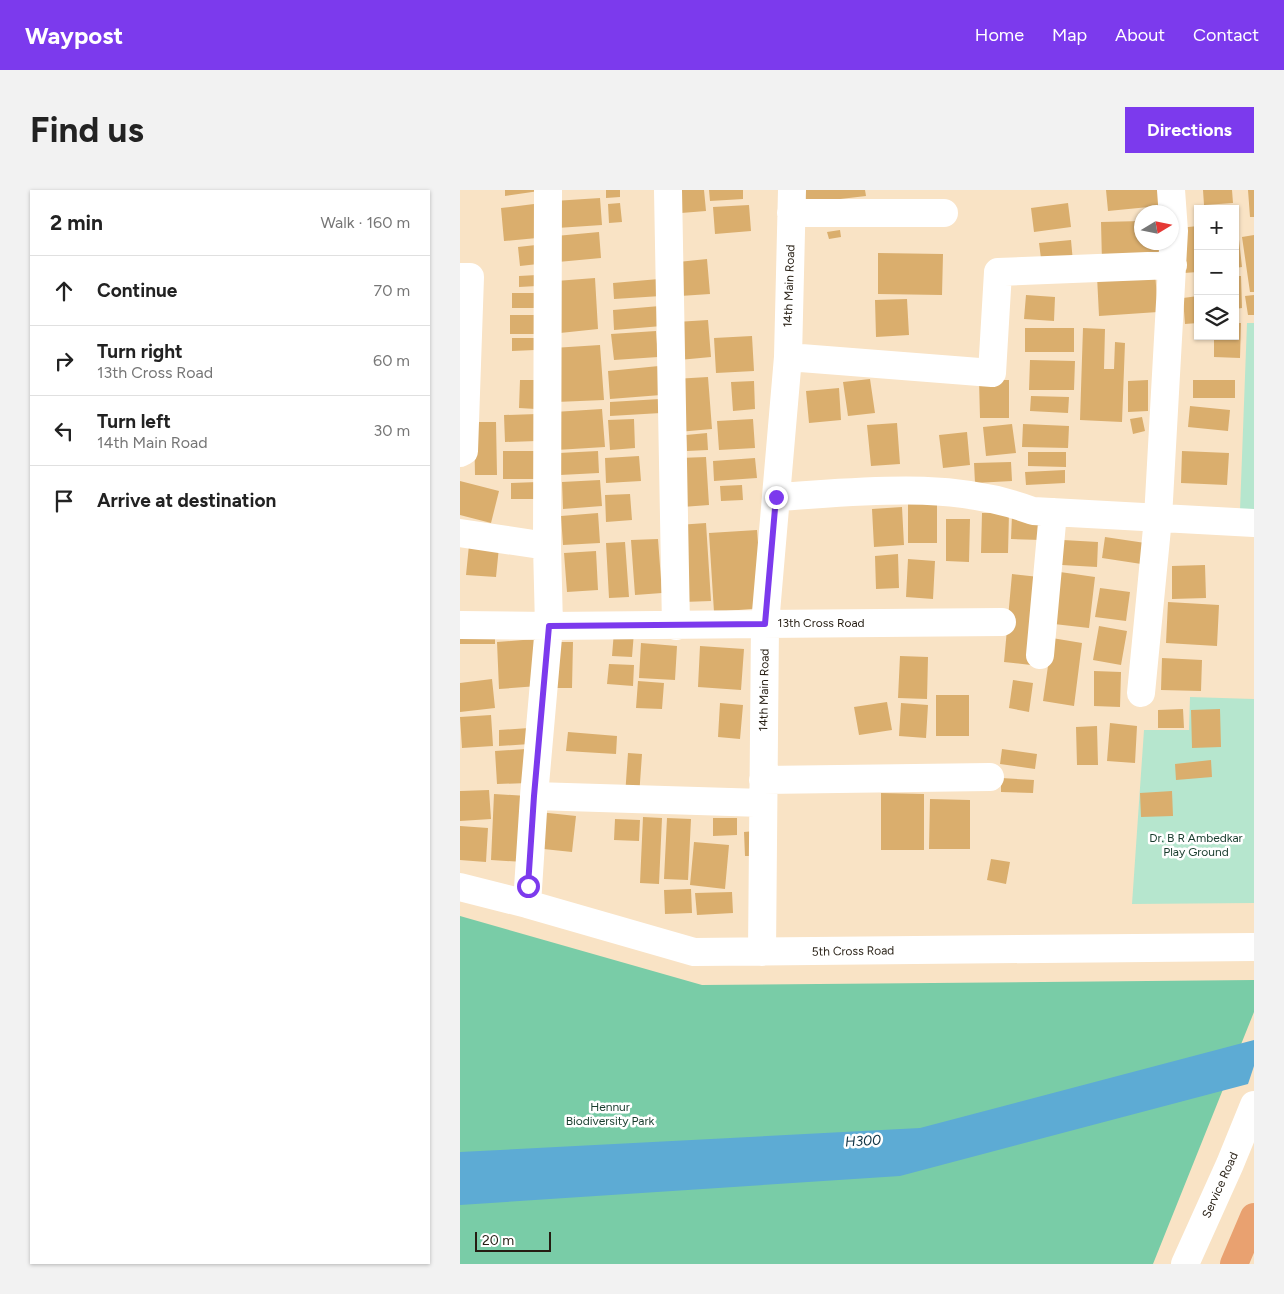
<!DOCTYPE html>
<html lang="en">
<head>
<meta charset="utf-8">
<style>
	body { margin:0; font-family:Figtree,sans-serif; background:#f2f2f2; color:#222 }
	.controls { position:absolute; right:15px; top:15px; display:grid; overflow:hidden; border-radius:0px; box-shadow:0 1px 4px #0004 }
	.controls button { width:45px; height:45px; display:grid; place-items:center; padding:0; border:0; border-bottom:1px solid #e0e0e0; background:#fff; color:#222; font:25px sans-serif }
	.compass { position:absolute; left:674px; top:15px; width:45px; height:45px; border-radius:50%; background:#fff; box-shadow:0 1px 4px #0004; rotate:80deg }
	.scale { position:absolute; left:15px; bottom:12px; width:76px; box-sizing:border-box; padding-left:5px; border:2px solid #251d12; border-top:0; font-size:14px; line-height:18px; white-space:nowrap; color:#251d12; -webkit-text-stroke:4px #fff; paint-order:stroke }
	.stop { position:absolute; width:15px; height:15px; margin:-11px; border:4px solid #7c3aed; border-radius:50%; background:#fff }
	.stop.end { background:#7c3aed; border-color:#fff; box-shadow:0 1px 5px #0008 }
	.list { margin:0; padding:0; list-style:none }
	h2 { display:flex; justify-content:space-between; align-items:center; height:65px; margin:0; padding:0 20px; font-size:21px }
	h2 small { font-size:16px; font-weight:400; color:#767676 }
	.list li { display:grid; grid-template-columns:32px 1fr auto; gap:15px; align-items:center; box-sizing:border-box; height:70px; padding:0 20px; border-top:1px solid #e0e0e0 }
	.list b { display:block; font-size:19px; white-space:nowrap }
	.list p { margin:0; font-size:16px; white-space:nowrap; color:#767676 }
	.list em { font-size:16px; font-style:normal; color:#767676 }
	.icon { flex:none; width:28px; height:28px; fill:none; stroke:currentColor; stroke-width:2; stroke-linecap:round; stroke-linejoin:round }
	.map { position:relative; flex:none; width:794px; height:1074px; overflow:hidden; border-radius:0px }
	header { display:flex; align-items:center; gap:30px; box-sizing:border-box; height:70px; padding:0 25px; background:#7c3aed; color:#fff }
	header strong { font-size:24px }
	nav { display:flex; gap:28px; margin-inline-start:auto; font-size:18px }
	.intro { display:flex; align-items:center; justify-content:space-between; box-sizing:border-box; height:120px; padding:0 30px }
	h1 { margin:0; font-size:35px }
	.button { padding:12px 22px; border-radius:0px; background:#7c3aed; color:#fff; font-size:18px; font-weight:700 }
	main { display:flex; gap:30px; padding:0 30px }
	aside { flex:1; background:#fff; border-radius:0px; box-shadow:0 1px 4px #0004 }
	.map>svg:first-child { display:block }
	.green { fill:#b6e6ce }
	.forest { fill:#79cca7 }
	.water { fill:#5dabd4 }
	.building { fill:#daae6d }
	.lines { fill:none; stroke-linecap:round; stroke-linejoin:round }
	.minor { stroke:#fff; stroke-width:28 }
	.highway { stroke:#e9a170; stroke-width:28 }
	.route { stroke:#7c3aed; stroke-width:6 }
	.labels { text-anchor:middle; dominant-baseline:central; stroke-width:5; stroke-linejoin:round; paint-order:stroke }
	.street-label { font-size:12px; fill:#251d12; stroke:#fff }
	.park-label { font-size:12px; fill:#183c2d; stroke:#fff }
	.water-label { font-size:14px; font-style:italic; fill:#0f3344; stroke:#fff }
</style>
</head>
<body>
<header>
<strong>Waypost</strong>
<nav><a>Home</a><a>Map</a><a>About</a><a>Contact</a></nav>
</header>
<div class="intro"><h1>Find us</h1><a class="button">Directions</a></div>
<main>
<aside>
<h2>2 min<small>Walk · 160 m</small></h2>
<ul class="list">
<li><svg class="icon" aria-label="ahead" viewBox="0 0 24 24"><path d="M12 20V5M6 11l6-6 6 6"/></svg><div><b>Continue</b></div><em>70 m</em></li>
<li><svg class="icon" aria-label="right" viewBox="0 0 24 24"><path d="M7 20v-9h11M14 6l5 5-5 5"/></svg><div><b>Turn right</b><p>13th Cross Road</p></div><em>60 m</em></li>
<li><svg class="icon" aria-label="left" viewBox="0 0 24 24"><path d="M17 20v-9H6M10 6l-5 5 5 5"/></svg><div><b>Turn left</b><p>14th Main Road</p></div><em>30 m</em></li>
<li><svg class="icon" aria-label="arrive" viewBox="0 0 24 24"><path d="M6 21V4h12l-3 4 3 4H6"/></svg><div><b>Arrive at destination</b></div></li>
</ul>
</aside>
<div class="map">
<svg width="794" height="1074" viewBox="0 0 794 1074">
	<rect width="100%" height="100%" fill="#f9e3c5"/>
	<path class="green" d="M787,133H794V320H780Z
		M730,507L794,509V713L672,714L684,540H729Z"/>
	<path class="forest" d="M0,726L242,795L794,790V822L693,1074H0Z"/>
	<path class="water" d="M794,850V876L788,894L440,986L0,1015V962L460,938Z"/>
	<path class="building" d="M45,0H79V1L45,6Z
		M146,0H160V7L146,8Z
		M219,0H244L246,21L221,23Z
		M249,0H283V9L250,11Z
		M344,0H405L406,6L346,13Z
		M646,0H708L709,15L648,21Z
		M743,0H772L773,13L744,15Z
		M788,0H794V27H790Z
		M140,8L142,35L97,38L94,11Z
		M160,13L162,32L149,33L148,14Z
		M608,13L611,37L574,42L571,18Z
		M74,14L77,48L44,51L41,18Z
		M289,15L291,41L255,44L253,17Z
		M682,31V52H708L709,70L642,72L641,32Z
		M775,31H777L782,77L775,78Z
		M738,36V82L724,83L719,38Z
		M380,40L381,47L369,49L367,42Z
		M139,42L141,68L98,72L96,46Z
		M794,45V102H790L782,47Z
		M611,50L613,72L582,76L579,53Z
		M76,55L78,74L60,76L58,57Z
		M418,63L483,64L482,105L418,104Z
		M247,69L250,104L220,106L218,72Z
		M695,82L698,122L639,126L637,86Z
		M77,85V96L59,97V86Z
		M775,86H781L782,118L775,119Z
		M135,88L138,139L100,143L96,91Z
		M199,89L201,106L154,109L153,93Z
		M52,103H75V118H52Z
		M566,105L595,107L594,131L564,129Z
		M794,105V125H788L785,106Z
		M738,106V133L725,134L723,108Z
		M447,109L449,145L416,147L415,110Z
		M200,116L202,136L154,140L153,120Z
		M50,125H80V144H50Z
		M248,130L251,167L219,170L216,132Z
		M775,133H781L780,168L754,167V146H775Z
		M565,138H614V162H565Z
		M623,138L645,139L644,179H654L655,152L665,153L662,232L620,230Z
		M196,141L198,167L154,170L151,144Z
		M292,146L294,181L256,183L254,148Z
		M52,148H75V160L52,161Z
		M140,155L144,210L96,212L93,158Z
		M570,170L615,171L614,200H569Z
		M199,176L201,205L150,209L148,181Z
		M248,187L252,239L218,242L214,189Z
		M410,189L415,223L388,226L383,192Z
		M60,190H76V219L59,218Z
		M519,190H549V228H520Z
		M688,190V221L668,222V191Z
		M733,190H775V208H733Z
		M294,191L295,219L273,221L271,192Z
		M379,198L381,230L349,233L346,201Z
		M571,206L609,207L608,223L570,221Z
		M200,209L201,223L150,226V212Z
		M730,216L770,220L768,241L728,237Z
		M142,219L145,257L96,260L94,222Z
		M77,224V251L45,252L44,225Z
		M682,227L685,241L673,244L670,229Z
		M174,229L175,258L150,260L148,230Z
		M293,229L295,258L259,260L257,231Z
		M14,232H36L37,285H15Z
		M437,233L440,274L411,276L407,235Z
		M552,234L556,263L526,266L523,237Z
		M563,234L609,236L608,258L562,257Z
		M507,242L510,275L483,278L479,245Z
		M247,243L248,260L227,261L226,245Z
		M43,261H76V289H43Z
		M138,261L139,283L100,285L99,263Z
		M722,261L769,263L767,295L721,293Z
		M568,262H606V277L568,276Z
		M179,266L181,291L146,293L145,268Z
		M246,267L249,315L222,317L219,268Z
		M295,268L297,288L254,291L253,271Z
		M551,272L552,291L515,293L514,273Z
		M605,280V293L566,295L565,282Z
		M140,290L142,316L103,319L102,292Z
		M0,291L39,301L31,333L0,325Z
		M78,292V309H51V293Z
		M282,295L283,310L261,311L260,296Z
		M170,304L172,330L146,332L145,305Z
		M448,313H477V353H448Z
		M442,317L444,355L414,357L412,319Z
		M138,323L140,353L103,355L101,326Z
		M522,323H549L548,363H521Z
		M552,325L582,326L581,350L551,349Z
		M486,329H510L509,372L486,371Z
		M246,333L251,411L223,412L218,335Z
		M297,340L303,418L254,422L249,343Z
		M645,347L692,354L688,375L642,368Z
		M198,349L202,403L175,405L171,350Z
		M603,350L638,352L637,377L602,375Z
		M165,352L169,407L149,408L146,353Z
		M9,355L39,357L36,387L6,385Z
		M136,361L138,400L107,402L104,363Z
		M438,364L439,398L416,399L415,366Z
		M448,369L475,371L473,409L446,407Z
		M745,375L746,408L712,409V376Z
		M600,382L635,387L629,438L594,434Z
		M552,384L579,387L571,475L544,472Z
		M640,398L670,402L666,431L635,427Z
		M708,412L759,415L757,456L706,453Z
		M639,436L667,441L661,475L633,470Z
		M154,441L174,442L172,467L152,466Z
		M0,443L35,444V454H0Z
		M592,448L622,453L614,516L583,511Z
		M75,449L78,496L39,499L37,452Z
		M97,452H113L112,498H96Z
		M181,453L217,456L215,490L179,488Z
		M240,456L284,459L281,500L238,497Z
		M440,466L468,467L467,509L438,508Z
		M702,468L742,470L741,501L701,500Z
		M149,474L174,475L173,496L147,494Z
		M634,481L661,482L660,517L634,516Z
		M32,489L35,518L0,522V493Z
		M553,490L573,493L569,522L549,518Z
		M178,491L204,493L202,519L176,518Z
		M476,505H509V546H476Z
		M427,512L432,540L399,545L394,517Z
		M260,513L283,515L280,549L258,547Z
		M441,513L468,515L466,548L439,546Z
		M723,519L724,538H698V520Z
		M760,519L761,557L732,558L731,520Z
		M31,525L33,556L2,558L0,527Z
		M650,533L677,536L675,573L647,571Z
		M637,536L638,575H617L616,537Z
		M69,538L70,554L39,556V540Z
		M108,542L157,546L156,564L106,561Z
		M66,559L68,593L37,594L35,561Z
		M542,559L577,564L575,579L540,574Z
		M168,563L182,564L179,607L165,606Z
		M751,570L752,587L716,590L715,574Z
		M541,588L574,590L573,603L541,602Z
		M29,600L31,629L0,631V601Z
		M712,601L713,626L681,627L680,603Z
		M421,603L464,604V660H421Z
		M34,604L67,606L64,672L31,670Z
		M470,609L510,610V659H469Z
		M79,622L116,626L112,662L74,658Z
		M183,627L202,628L199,694L180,693Z
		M207,628L231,629L228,690L204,689Z
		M253,628H277V645L253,646Z
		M155,629L180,630L179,651L154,650Z
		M0,636L28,638L26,672L0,670Z
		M295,641L296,666H285L284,642Z
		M234,652L269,655L265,699L230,695Z
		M531,669L550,672L546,694L527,690Z
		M231,699L232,723L205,724L204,700Z
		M272,702L273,723L237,725L235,703Z"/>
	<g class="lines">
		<path class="minor" d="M208,0L216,436
			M331,23H484
			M0,87H10L4,261L0,263
			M328,167L532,183L538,82L713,75
			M316,307C401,302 491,290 573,321L794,333
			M0,343L87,356
			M0,435L89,436L542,432
			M580,465L593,322
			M681,503L698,328L714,41L711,0
			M303,590L530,587
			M74,606L303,613
			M0,697L67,714L234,762L794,757
			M67,714L74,606L89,436L87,356L88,0
			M302,762L305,434L328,167L332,0
			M725,1074L770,974L794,915"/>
		<path class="highway" d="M774,1074L794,1027"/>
	</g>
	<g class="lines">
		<path class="route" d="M68,696L74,606L89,436L305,434L316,307"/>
	</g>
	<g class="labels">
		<g class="street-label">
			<text transform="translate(329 96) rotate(-88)">14th Main Road</text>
			<text x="361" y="433">13th Cross Road</text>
			<text transform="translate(304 500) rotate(-89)">14th Main Road</text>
			<text transform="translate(393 761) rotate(-1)">5th Cross Road</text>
			<text transform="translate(760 995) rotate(-66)">Service Road</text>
		</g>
		<g class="park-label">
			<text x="736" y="648">Dr. B R Ambedkar<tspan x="736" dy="14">Play Ground</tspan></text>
			<text x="150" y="917">Hennur<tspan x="150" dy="14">Biodiversity Park</tspan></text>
		</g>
		<g class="water-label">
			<text transform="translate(403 951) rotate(-3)">H300</text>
		</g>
	</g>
</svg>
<div class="controls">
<button>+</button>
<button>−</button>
<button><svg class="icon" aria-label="layers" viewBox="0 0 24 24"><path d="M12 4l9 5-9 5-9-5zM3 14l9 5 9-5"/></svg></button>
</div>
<svg class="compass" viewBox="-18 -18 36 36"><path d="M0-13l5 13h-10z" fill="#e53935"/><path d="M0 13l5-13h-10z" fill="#767676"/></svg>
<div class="scale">20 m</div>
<div class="stop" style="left:68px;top:696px"></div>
<div class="stop end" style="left:316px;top:307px"></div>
</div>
</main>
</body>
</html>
